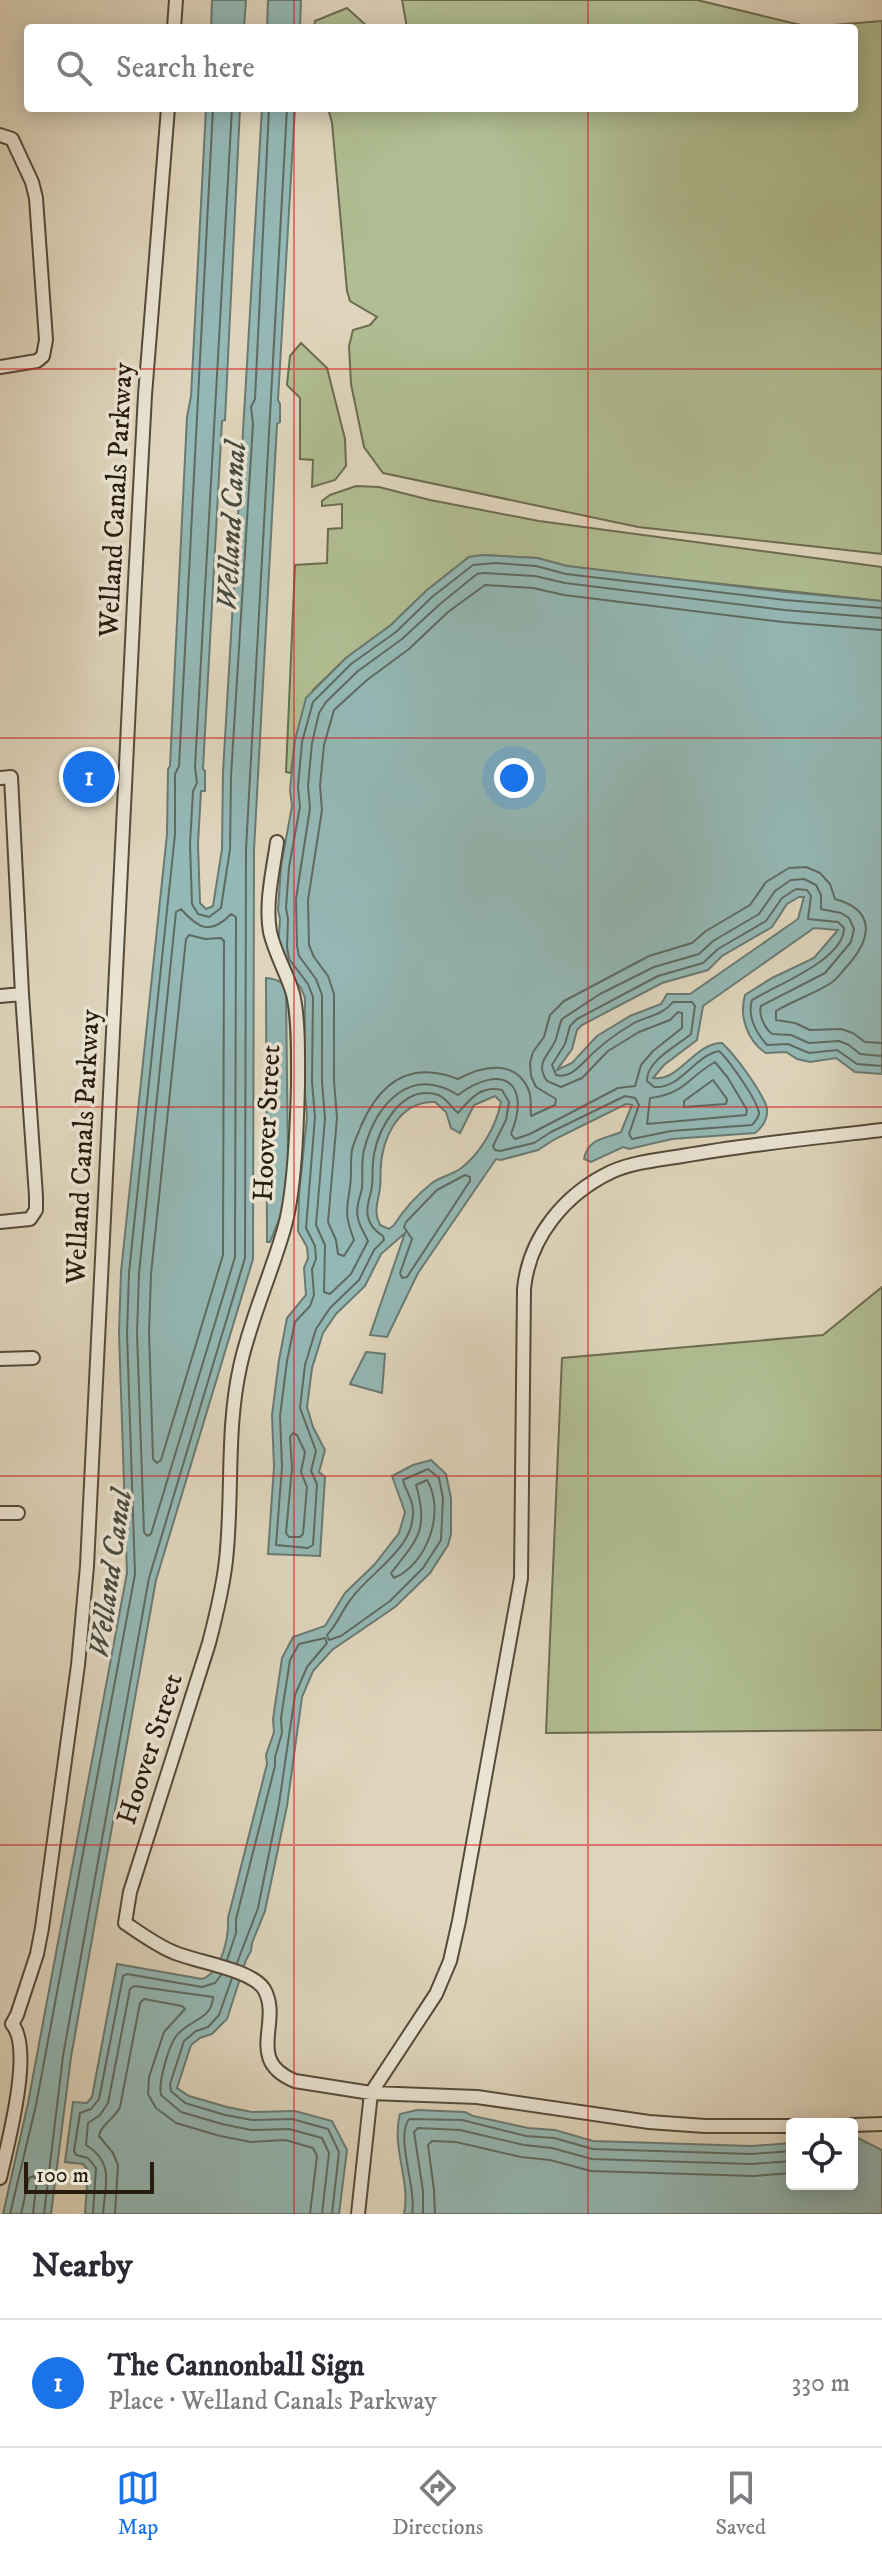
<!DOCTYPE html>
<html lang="en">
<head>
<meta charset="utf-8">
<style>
	body { margin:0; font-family:"IM FELL DW Pica",serif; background:#f7f7f7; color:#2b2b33 }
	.controls { position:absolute; right:24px; bottom:24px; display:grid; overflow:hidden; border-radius:8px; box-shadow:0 4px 20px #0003 }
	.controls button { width:72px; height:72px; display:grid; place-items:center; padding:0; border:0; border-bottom:2px solid #e1e1e2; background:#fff; color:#2b2b33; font:40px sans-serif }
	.scale { position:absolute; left:24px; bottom:20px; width:130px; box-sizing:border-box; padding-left:8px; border:4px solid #291c0d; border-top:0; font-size:22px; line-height:28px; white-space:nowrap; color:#291c0d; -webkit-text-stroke:6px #eae4d3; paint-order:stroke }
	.you { position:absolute; left:514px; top:778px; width:28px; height:28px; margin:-20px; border:6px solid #fff; border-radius:50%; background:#1a73e8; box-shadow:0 0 0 12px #1a73e833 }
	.badge { display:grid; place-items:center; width:52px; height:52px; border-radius:50%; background:#1a73e8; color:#fff; font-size:26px; font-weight:700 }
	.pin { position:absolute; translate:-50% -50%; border:4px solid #fff; box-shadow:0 2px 8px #0006 }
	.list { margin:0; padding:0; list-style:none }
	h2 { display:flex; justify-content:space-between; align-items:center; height:104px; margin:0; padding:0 32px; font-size:34px }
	h2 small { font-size:26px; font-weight:400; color:#7c7c81 }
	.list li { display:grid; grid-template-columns:52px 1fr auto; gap:24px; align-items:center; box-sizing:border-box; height:128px; padding:0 32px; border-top:2px solid #e1e1e2 }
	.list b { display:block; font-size:30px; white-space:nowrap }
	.list p { margin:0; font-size:26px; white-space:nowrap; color:#7c7c81 }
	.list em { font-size:26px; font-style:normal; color:#7c7c81 }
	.icon { flex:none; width:44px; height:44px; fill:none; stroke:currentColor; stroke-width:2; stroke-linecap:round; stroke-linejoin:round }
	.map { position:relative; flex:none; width:882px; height:2214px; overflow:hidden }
	.search { position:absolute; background:#fff; box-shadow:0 4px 20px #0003; left:24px; right:24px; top:24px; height:88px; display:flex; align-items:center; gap:20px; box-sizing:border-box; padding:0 28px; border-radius:8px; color:#7c7c81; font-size:30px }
	.sheet { height:232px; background:#fff }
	nav { display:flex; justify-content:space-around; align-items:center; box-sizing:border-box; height:112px; border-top:2px solid #e1e1e2; background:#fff; font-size:22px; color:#7c7c81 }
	nav a { display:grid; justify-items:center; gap:4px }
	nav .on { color:#1a73e8 }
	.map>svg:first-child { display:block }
	.green { fill:#b0bd92; stroke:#6c6c50; stroke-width:2 }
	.water { fill:#94b8b5; stroke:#697a72; stroke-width:2; fill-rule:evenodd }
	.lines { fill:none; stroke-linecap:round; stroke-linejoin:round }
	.shore { stroke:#5e6a61; stroke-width:2 }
	.minor-casing { stroke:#564a39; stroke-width:16 }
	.minor { stroke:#eae4d3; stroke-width:12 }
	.grid { fill:none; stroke:#d62828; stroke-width:2; stroke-opacity:0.55 }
	.labels { text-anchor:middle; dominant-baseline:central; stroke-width:7; stroke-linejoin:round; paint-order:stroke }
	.street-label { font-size:28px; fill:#291c0d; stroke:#eae4d3 }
	.water-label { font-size:30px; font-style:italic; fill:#494b3f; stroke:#eae4d3 }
</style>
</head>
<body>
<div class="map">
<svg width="882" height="2214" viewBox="0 0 882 2214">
	<rect width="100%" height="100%" fill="#dfd5bc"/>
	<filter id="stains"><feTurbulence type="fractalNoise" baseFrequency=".0025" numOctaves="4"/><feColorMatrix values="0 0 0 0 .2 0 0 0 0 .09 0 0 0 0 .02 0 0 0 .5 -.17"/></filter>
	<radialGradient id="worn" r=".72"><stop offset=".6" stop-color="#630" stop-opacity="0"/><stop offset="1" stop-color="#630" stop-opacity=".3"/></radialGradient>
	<path class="green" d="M402,0H697L809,27L882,21V554L638,527L383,473L364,447L351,384L349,346L353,330L370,325L377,317L350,301L347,291L332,123L328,108H854V28H407Z
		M347,8L369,28H314L315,21Z
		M301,343L327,368L345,439L346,466L335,480L312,487L313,460L300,459V398L287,385L290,356Z
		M356,486L379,487L430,500L539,521L882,567V601L657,577L567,566L537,558L483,555L469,557L426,591L391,625L346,658L313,690L295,740L291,773L286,772L295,565L327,563L328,529L342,528V504L322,506V501L330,495Z
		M882,1287V1730L546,1733L562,1358L823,1335Z"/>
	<path class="water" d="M212,0H246L244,28H211Z
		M268,0H301L300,28H267Z
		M206,108H240L225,420L222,421L203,769L205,771V791H201L198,844L200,903L206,909L213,906L222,849L223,772L262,108H295L278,400L280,404V422L277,424L254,850L253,1259L156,1580L71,2057L51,2214H3L28,2103L127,1573L119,1333L121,1272L167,834L168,769L170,766L187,417L191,396Z
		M483,555L537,558L567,566L786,592L882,601V1074L855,1072L836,1058L810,1062L797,1059L786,1052L766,1053C747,1041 739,1016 745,995L772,978L814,958L838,930L814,928L703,1006L697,1040L664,1065L653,1078C679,1082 694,1043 722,1043C736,1056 759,1088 766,1105C770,1116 763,1127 755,1133L672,1139L629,1149L623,1147L591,1162L584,1159C588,1138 605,1139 621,1132L632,1105L626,1104L555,1139L538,1150L501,1160L496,1159L418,1273L387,1337L370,1335L405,1233L381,1254L365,1286L336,1314L323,1333L312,1368L307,1407L313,1427L325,1450L319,1472L325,1477L320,1556L268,1554L274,1467L272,1415L279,1360L287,1318L306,1295L304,1268L308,1258L307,1247L298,1231L299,1195L307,1117L304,1082L305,998L301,988L290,975L278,948L280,919L278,910L281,866L292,806L290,790L295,740L306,698L346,658L391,625L426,591L469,557ZM799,897H804L798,919L690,994H667L661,1004L630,1016L597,1036L572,1063L557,1070L572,1049L577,1030L582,1025L662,983L708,970L722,956L772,927L787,904ZM495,1096L501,1102C496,1127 480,1154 460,1169C451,1175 440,1177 432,1183C418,1194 403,1211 394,1225L389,1229L380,1225C373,1211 378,1203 380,1188C381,1178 380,1166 382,1156C387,1128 404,1101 435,1102L446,1112L451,1128L460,1133L474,1105Z
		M266,978C278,979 284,982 286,993L288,1160L284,1208L270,1242H267Z
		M366,1352L385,1354L382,1393L350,1384Z
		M431,1460L446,1474L451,1498V1534L448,1545L430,1573L395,1607L332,1650L313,1671L302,1697L287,1806L265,1911L252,1943L251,1951L246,1960L227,2019L212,2034L200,2038L191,2045L177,2088L189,2096L227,2107L252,2112L295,2111L332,2121L347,2150L339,2214H85L88,2170L83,2164L65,2162L73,2102L87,2103L92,2097L117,1964L202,1979C222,1972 229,1937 228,1918L267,1764L266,1755L274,1732L273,1719L282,1658L293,1637L325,1626L345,1593L374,1565L399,1533L405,1512L392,1476L413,1465Z
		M417,2110L465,2112L473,2116L528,2128L555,2130L593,2141L752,2146L792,2143V2184H852V2138L856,2137L882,2150V2214H404C411,2181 391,2147 400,2114Z"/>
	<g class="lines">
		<path class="shore" d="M232,108L195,767L197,783L193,791L190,844L192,904L198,914L209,917L221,908L230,849L231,776L253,424L251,407L255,399L269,108
			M882,608L785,600L566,574L536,566L495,563L473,565L432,597L396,632L351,664L313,702L302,742L298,787L300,807L289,867L286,908L288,919L287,947L289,959L308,984L313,997L312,1082L315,1117L306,1228L315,1246L316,1259L312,1269L314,1295L310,1306L295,1322L287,1361L280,1416L282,1467L276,1545L308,1548L313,1545L317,1484L311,1471L316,1451L300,1408L305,1365L316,1329L330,1308L359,1280L374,1250L384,1240L383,1236C375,1231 370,1226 368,1217C365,1207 371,1196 372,1186C373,1176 372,1165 374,1154C379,1128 401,1086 435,1094C446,1096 450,1107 458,1113C470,1099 481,1085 502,1090L509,1102L506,1120L493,1146L495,1150L500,1151L534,1143L551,1132L625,1096L635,1098L639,1105L629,1134L632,1139L671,1131L752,1125C755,1121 758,1119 759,1114C759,1102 728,1059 719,1051C694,1056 681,1089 654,1087L647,1081C646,1061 677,1046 691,1034L695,1006L692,1002H673C663,1015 648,1016 634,1023C615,1034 598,1047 583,1063C575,1071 567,1078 556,1075L552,1065L565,1044L570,1026L577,1019L658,976L703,963L718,949L766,921L782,898L796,889L807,890L811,896L808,919L838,922L844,928C844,960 776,985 752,1000C747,1016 756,1033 767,1045L788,1044L809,1053L837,1050L857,1064L882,1066
			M882,618L784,610L565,583L535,576L484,573L477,574L440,604L402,639L358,671L326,702L319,713L312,743L308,786L310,808L296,899L297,946L299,956L316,979L322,995V1082L325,1118L316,1225L325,1245L324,1292L330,1294L351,1274L368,1241C365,1234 359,1226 358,1218C355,1208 360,1198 362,1188C363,1175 361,1162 364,1150C376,1104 410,1065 458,1095C501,1063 532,1081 511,1134L515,1139L530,1134L618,1088L635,1086L641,1065L653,1051L682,1028V1013L678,1012L670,1020L639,1032L608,1051L582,1078L561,1087L547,1081C534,1062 550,1055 556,1039C558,1032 559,1026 562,1019L600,994L654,967L699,954L713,941L759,914L775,891L791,880L804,879L816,885L821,895V909L841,913L849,918L854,929L851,942L825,973L761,1006C758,1015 765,1028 772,1034L791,1035L809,1043L839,1041L849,1045L860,1054L882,1056
			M882,630L783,622L564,595L533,588L485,585L448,612L409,649L367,680L334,710L324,745L320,786L322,810L308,900L309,945L314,957L328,976L334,994V1081L337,1118L328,1222L336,1240L338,1254L344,1256L354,1240C345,1216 346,1212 350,1187C352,1174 350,1162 352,1150C354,1142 358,1134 361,1126C380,1082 410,1060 458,1079C482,1066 516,1058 529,1091C532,1099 530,1108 531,1116L555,1105L556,1099L536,1087L531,1076L530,1063L533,1052L544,1037L550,1015L564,1001L649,956L692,943L706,931L750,905L766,882L789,868L806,867L820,873L830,884L835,899C875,910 872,937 849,964C843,970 838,978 831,983C814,994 794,1000 776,1011V1020L795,1023L810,1030L841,1029L853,1033L865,1042L882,1043
			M181,909C198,928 210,936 231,914L236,917L235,1257L151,1534L147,1536L144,1532L137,1333L139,1273L176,912Z
			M189,935L205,939L221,938L224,941L223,1255L161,1460L157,1463L153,1459L149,1333L151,1274L186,939Z
			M715,1062L728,1078L747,1110L746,1115L647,1124L650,1098C685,1094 688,1077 715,1062Z
			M713,1080L727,1099L726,1104L684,1107V1101Z
			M465,1175L470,1177V1181L407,1277L402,1278L400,1273L412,1239L404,1227L406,1222L437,1190Z
			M293,1433L297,1435L305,1452L301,1472L307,1487L303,1534L300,1537H289L286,1533L292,1468L290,1437Z
			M428,1469L439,1478L443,1498L441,1540L423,1568L390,1601L341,1636L329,1640L327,1635C338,1624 342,1610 351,1599C371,1571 416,1548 413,1509C412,1498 405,1489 403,1480Z
			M427,1480C446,1512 427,1564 394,1578L391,1573C418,1539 429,1529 416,1485Z
			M227,1960L236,1933V1919L275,1766V1757L282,1733L281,1718L290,1660L299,1644L325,1638L327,1643L307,1667L295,1695L279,1804L258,1908L237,1963
			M232,1978L219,2015L208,2027L196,2031L184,2041L170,2084L171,2091L185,2103L225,2115L252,2120L292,2119L328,2129L339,2152L332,2214
			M10,2214L36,2105L135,1574L127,1333L129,1273L175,834V774L179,766L213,108
			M21,2214L29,2178L33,2176L37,2180L33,2214
			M44,2214L63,2056L149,1578L245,1258L246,849L287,108
			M93,2214L96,2168L88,2158L76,2155L74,2151L80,2113L91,2109L99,2099L123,1976L127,1974L202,1987L215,1983L221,1975
			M103,2214C105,2184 115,2163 86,2145L88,2123L100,2115L108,2103L130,1989L134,1986L213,1997C212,2019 192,2019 179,2033C169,2042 158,2083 161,2095L181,2112L222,2124L251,2130L289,2129L322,2138L329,2153L322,2214
			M115,2214L118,2165L113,2153L99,2136C100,2126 115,2118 120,2107L140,2003L144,1999L182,2006L185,2009L164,2032L149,2077L148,2094L156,2108L176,2123L220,2136L251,2142L285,2140L313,2148L317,2156L310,2214
			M412,2214C417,2188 395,2138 409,2119L462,2120L526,2136L554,2138L593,2149L752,2154L792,2151
			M423,2214V2191L414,2132L418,2128L460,2130L524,2145L552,2148L592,2159L752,2164L792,2161
			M435,2214L434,2190L428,2145L432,2141L456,2142L521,2157L550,2160L591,2171L753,2176L792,2173"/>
		<g class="minor-casing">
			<path id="minor" d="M174,28L176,0
				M0,135L12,139L32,182L36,198L46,340L43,356L37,361L0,367
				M0,778L11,777L22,994L36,1196V1210L30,1219L0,1222
				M277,842C273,871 265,903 270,932C275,954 287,973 293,994C299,1019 298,1059 298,1085C297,1125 295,1192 284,1229C271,1275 250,1320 240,1367C226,1430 233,1496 226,1560C223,1588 216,1616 209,1643L130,1892L125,1923C140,1933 156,1945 173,1952C195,1962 251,1969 264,1989C283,2022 244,2060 295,2081L371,2093L477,2097L649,2122L705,2126H792
				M0,996L22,994
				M0,1359L33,1358
				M0,1513H18
				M12,2024L17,2015L37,1954L42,1928L78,1665L87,1566L134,601L145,395L168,108
				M852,2125L882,2124
				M0,2178C7,2146 34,2049 12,2024
				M358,2214L371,2093L436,1994L450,1961L459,1921L521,1578L524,1289C529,1237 565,1194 611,1172C633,1162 658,1160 682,1156C748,1144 815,1138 882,1130"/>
		</g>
		<use href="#minor" class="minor"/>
	</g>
	<path class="grid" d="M294,0V28M588,0V28M294,108V2214M588,108V2214M0,369H882M0,738H882M0,1107H882M0,1476H882M0,1845H882"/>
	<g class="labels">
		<g class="street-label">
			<text transform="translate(116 500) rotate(-87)">Welland Canals Parkway</text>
			<text transform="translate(267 1123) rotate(-87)">Hoover Street</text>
			<text transform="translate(83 1147) rotate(-87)">Welland Canals Parkway</text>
			<text transform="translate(150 1749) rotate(-72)">Hoover Street</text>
		</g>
		<g class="water-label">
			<text transform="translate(232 526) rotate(-87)">Welland Canal</text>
			<text transform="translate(111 1574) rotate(-82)">Welland Canal</text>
		</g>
	</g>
	<rect width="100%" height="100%" filter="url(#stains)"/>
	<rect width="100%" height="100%" fill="url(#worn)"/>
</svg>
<div class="controls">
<button><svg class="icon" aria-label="locate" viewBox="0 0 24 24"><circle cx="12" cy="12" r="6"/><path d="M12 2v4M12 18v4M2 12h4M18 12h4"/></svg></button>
</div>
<div class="scale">100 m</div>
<div class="you"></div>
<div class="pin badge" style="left:89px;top:777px">1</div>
<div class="search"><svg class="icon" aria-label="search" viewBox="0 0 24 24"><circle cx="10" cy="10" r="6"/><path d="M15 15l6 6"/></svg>Search here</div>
</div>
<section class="sheet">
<h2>Nearby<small></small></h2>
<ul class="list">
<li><span class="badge">1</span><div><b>The Cannonball Sign</b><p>Place · Welland Canals Parkway</p></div><em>330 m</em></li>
</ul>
</section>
<nav>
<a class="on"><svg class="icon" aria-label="map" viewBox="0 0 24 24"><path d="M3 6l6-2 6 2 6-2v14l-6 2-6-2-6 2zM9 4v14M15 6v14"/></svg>Map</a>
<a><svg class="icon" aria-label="directions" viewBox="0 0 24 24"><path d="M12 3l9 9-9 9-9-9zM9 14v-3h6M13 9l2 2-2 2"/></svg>Directions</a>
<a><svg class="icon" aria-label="saved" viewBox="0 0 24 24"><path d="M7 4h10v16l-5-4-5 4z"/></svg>Saved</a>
</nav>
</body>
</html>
